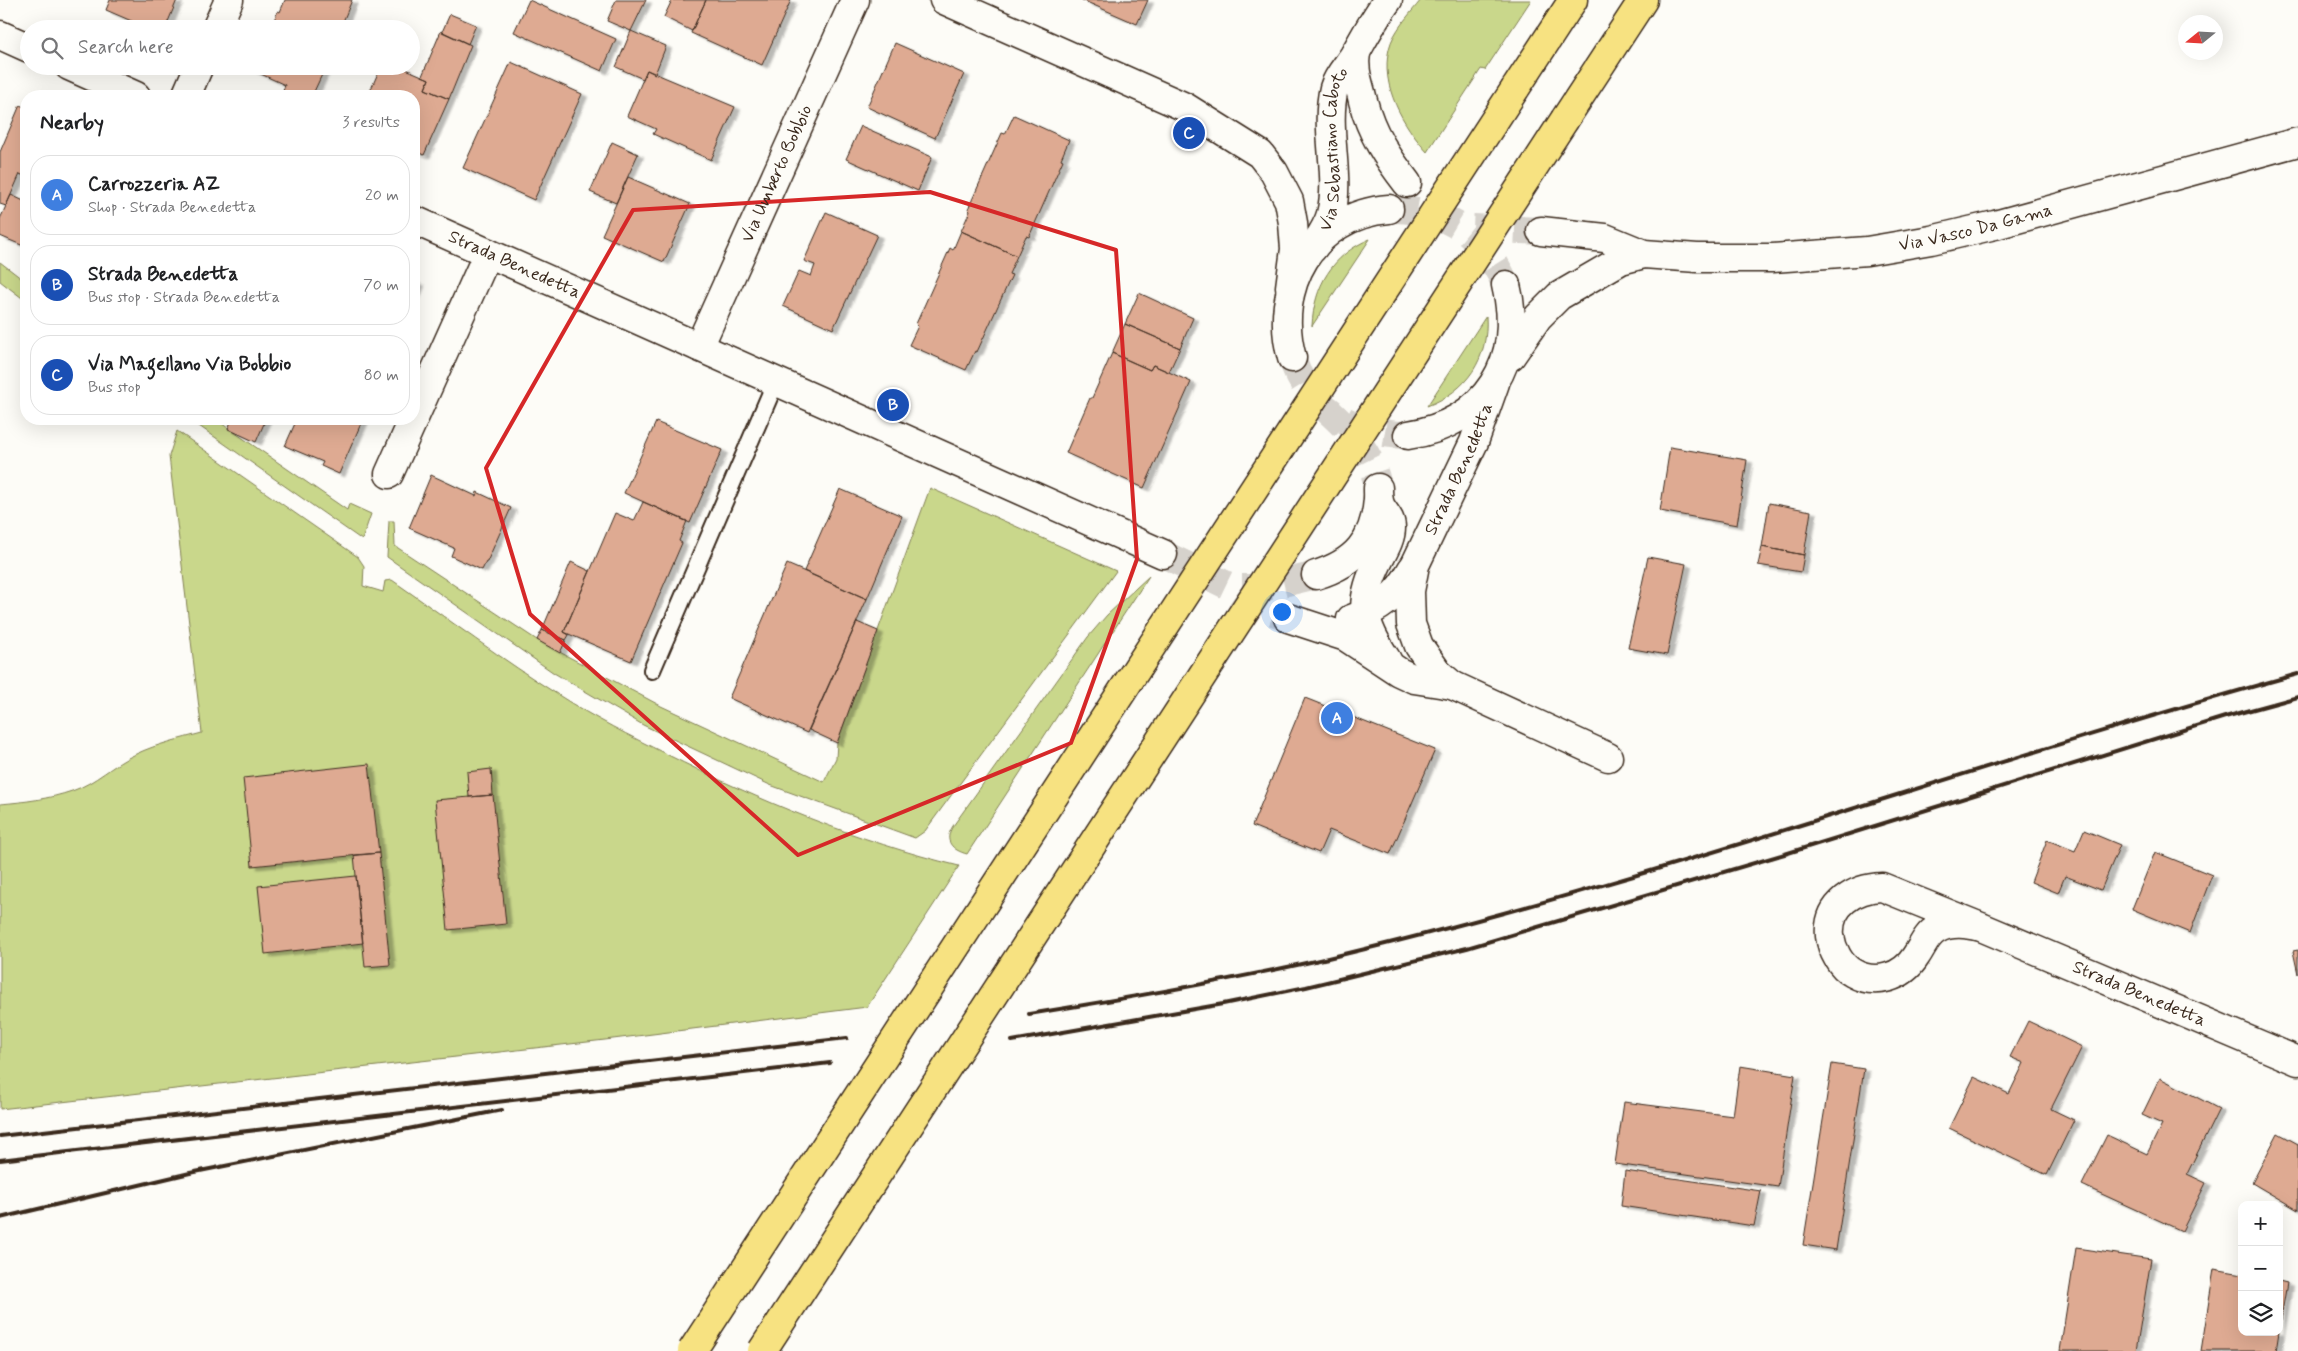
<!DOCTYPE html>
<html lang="en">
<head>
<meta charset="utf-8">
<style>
	body { margin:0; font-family:Mynerve,sans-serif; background:#f2f2f2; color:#202124 }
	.controls { position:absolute; right:15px; bottom:15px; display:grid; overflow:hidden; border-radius:10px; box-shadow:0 5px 20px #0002 }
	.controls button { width:45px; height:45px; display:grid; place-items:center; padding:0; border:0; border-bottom:1px solid #e0e0e0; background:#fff; color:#202124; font:25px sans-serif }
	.compass { position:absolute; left:2178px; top:15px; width:45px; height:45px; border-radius:50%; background:#fff; box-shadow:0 5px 20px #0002; rotate:252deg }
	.you { position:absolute; left:1281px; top:611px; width:18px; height:18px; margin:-12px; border:4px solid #fff; border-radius:50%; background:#1a73e8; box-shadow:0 0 0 8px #1a73e833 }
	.badge { display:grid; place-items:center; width:32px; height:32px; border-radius:50%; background:#0f766e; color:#fff; font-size:16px; font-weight:700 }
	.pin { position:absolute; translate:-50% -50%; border:2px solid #fff; box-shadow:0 1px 5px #0006 }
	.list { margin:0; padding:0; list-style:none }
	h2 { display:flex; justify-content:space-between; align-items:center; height:65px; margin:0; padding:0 20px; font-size:21px }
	h2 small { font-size:16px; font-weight:400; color:#757577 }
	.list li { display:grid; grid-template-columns:32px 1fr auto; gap:15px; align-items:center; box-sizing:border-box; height:80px; margin:0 10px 10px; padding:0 10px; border:1px solid #e0e0e0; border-radius:20px }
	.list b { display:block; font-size:19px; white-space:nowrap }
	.list p { margin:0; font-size:16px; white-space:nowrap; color:#757577 }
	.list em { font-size:16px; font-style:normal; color:#757577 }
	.icon { flex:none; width:28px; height:28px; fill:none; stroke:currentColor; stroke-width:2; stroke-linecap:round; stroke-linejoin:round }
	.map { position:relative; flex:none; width:2298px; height:1351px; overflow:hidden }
	.search { position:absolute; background:#fff; box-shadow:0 5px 20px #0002; left:20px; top:20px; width:400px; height:55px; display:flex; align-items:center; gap:12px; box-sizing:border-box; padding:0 18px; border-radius:28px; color:#757577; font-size:19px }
	.panel { position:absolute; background:#fff; box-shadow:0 5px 20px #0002; left:20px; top:90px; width:400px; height:335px; border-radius:20px }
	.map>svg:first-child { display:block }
	.green { fill:#c9d78b; stroke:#828054 }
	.building { fill:#deaa92; stroke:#3b2a1e; filter:url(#shadow) }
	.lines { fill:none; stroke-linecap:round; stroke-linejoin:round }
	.street-tunnel { stroke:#d6d2cc; stroke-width:28; stroke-dasharray:28 14; stroke-linecap:butt }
	.secondary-tunnel { stroke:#d6d2cc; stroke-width:28; stroke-dasharray:28 14; stroke-linecap:butt }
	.lane-casing { stroke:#3b2a1e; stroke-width:20 }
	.street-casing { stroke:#3b2a1e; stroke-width:31 }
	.secondary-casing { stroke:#3b2a1e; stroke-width:31 }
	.highway-casing { stroke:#3b2a1e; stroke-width:31 }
	.lane { stroke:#fdfcf7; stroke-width:16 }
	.street { stroke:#fdfcf7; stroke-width:28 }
	.secondary { stroke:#fdfcf7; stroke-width:28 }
	.highway { stroke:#f7e281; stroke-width:28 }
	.rail { stroke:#3b2a1e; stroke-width:4 }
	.highway-bridge-casing { stroke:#3b2a1e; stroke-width:31; stroke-linecap:butt }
	.highway-bridge { stroke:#f7e281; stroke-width:28 }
	.marked { fill:none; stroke:#d62828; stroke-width:4; stroke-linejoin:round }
	.labels { text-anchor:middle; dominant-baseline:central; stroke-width:5; stroke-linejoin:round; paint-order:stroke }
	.street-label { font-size:18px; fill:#3b2a1e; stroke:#fdfcf7 }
</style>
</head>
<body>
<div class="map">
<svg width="2298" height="1351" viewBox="0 0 2298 1351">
	<defs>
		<filter id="shadow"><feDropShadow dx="5.5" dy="3" stdDeviation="1" flood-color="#0004"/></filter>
	</defs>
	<rect width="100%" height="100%" fill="#fdfcf7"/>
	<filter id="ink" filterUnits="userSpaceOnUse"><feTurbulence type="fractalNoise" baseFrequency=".02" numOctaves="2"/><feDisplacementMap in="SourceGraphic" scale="10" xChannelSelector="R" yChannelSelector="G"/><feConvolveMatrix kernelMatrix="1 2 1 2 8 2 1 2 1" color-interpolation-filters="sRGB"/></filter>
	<g filter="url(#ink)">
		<path class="green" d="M1421,0H1531L1485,70L1481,69L1427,152C1403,125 1380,86 1389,49C1393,31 1410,14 1421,0Z
			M1370,239L1312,326C1314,286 1332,255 1370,239Z
			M0,262L26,282V301L0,281Z
			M1486,316C1489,359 1467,391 1427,406Z
			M189,419H215L347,510L349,504L371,514L362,540Z
			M177,431L358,557L364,566L363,586L383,592L385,581L392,580C448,619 503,660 560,696C594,718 630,736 666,754C760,801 857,841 959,866L867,1007L605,1040L0,1109V804C24,802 49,799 72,791C96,783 113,764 136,754C157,744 180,739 202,733L169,456Z
			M930,488L1116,571L925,831L915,838L770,785L643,725L554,673L387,557L389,521H394L395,546L537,640L661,706L824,782L836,758L837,743Z
			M1149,576L967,854C952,850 943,841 953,826L1088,637L1107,615Z"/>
		<path class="building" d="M110,0H177L165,29H150L106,10Z
			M285,0H352L340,29H270L278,11L280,12Z
			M529,0L616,39L602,71L514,32Z
			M616,0H646L631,31L607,21Z
			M672,0H706L692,31L664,17Z
			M706,0H791L762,65L691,33Z
			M1082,0H1148L1137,24Z
			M450,14L476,25L468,44L442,32Z
			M441,31L471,45L449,99L425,89L429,79L422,76Z
			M631,31L666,46L655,74L647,70L643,79L616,67Z
			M895,43L964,74L935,138L867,107Z
			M511,62L582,94L534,200L463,168Z
			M254,66H326L312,96H295L283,91L285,85L252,70Z
			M381,66H399L429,79L425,89L449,99L424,155L414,151V96H368Z
			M647,70L735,107L711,160L653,134L656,129L627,116Z
			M20,105L26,108V177L20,174L6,206L0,204V152Z
			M1014,115L1069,140L1061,159L1063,160L1029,237L1026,236L1017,256L961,231L970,211L968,209L1002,133L1005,134Z
			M861,126L932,157L918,191L846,159Z
			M612,142L638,154L616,203L590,192Z
			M628,177L690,204L664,262L602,235Z
			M11,195L26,202V247L0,236V219Z
			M826,212L877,235L833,329L783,306L799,271L811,276L815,265L804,261Z
			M961,231L1017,256L1009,274L1012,275L977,352L975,351L966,370L909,345L918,326L916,324L950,248L953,250Z
			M414,281L419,283L414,296Z
			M1139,293L1193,318L1180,348L1125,324Z
			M1125,324L1180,348L1169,372L1153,365L1150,370L1112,353Z
			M1112,353L1150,370L1153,365L1191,382L1144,488L1066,453L1090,398H1092Z
			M232,419H266L256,442L228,429Z
			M297,419H363L339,474L321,466L323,462L285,446Z
			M656,422L722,450L690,523L624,493Z
			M1670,447L1747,460L1737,525L1660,511Z
			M431,475L476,496L477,492L511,508L487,562H486L482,570L451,556L454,548L409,528Z
			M840,489L902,516L867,599L804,571Z
			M643,502L687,521L679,541L682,543L631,661L564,632L615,513L634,521Z
			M1769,503L1811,511L1804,555L1762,547Z
			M1762,547L1804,555L1801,572L1758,565Z
			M1648,557L1686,564L1667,655L1628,648Z
			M571,562L590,571L564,632L569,635L566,640L542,630Z
			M787,564L867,599L807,733L729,698Z
			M857,622L878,631L837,743L809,730Z
			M542,630L566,640L560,653L537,640Z
			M1305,698L1435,750L1390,854L1329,830L1319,853L1252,826Z
			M369,764L379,853L252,866L243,778Z
			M491,769L493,795L469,797L467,772Z
			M493,795L506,924L448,930L435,800Z
			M2084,830L2120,845L2101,890L2065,876L2058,893L2031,882L2047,840L2075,851Z
			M2155,852L2212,875L2190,933L2132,909Z
			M379,853L390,965L365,967L354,855Z
			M356,876L363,943L265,954L258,886Z
			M2298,950V974L2293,951Z
			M2028,1021L2082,1047L2051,1109L2074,1120L2047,1175L1949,1128L1974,1077L2009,1094L2024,1063L2010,1057Z
			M1832,1064L1864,1069L1836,1250L1803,1245Z
			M1740,1066L1795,1075L1778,1187L1615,1164L1624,1102L1733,1116Z
			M2160,1078L2219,1109L2187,1174L2206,1183L2182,1231L2082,1185L2107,1135L2147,1154L2162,1124L2142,1115Z
			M2278,1133L2298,1144V1210L2252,1183Z
			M1625,1171L1761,1191L1754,1226L1621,1206Z
			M2076,1248L2151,1259L2136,1351H2060Z
			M2214,1269L2242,1274V1332H2279L2276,1351H2201Z
			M2279,1281L2287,1283L2279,1331Z"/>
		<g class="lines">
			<path class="street-tunnel" d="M1324,407C1348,429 1369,449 1377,482
				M1163,554L1229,586L1254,604L1288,618
				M1242,588H1262L1316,575"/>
			<path class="secondary-tunnel" d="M1389,209C1446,208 1483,234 1506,285
				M1473,228L1541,231
				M1292,358C1308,410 1357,435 1408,435"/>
			<g class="lane-casing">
				<path id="lane" d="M652,670L776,381"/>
			</g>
			<g class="street-casing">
				<g id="street">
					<path d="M944,0L1185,107L1260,154L1274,172L1289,201L1293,223L1295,249L1290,287"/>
					<path d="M216,29L229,0"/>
					<path d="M0,35L29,48"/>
					<path d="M69,66L136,96"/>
					<path d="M186,96L199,66"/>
					<path id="s1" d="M414,220L1163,554"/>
					<path id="s2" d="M699,347L855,0"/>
					<path d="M389,474L488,253"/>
					<path d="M1378,488C1378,495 1378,501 1381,507C1385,514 1391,518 1391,528C1391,539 1384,550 1379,560C1358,602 1361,622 1387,660"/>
					<path d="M1316,575C1355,563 1375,541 1378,499"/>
					<path d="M1288,618L1346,637L1399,672L1414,679L1452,685L1608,757"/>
					<path d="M1351,619C1379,610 1398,596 1412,569"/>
					<path id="s3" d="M1452,685L1438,673L1419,646L1411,624L1410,591L1415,565L1474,442L1495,383"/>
					<path id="s4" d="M1981,927C1966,923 1951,921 1937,929C1926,935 1923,946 1916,956C1903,977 1876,986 1853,973C1840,966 1832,950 1830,936C1827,904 1855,888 1882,887L1981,927L2298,1061"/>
				</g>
			</g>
			<g class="secondary-casing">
				<g id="secondary">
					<path d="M1356,52C1353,71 1359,83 1363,101C1371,133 1387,157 1407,183"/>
					<path id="s5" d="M1541,231L1605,238L1644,254L1697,258H1773L1867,251L1931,240L1995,225L2298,142"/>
					<path id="s6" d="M1313,248C1320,237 1328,226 1331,214C1341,176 1324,129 1334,88C1338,74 1349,65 1356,52C1366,34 1375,17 1388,0"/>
					<path d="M1511,356L1538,317L1559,296L1621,260L1644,254"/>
					<path d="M1292,358C1272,288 1312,215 1389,209"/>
					<path d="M1408,435C1486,423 1525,361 1506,285"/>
				</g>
			</g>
			<g class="highway-casing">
				<path id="highway" d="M1515,89L1573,0
					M1565,119L1643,0"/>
			</g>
			<use href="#lane" class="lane"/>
			<use href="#street" class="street"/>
			<use href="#secondary" class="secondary"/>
			<use href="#highway" class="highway"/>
			<path class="rail" d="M1029,1014C1129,998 1229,981 1328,958C1656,881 1973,764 2298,674
				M1012,1041L1223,1004L1306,987L1467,948L1788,853L2225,717L2298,697
				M0,1136L847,1038
				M0,1160L830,1063
				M0,1218L190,1173L502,1110"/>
			<g class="highway-bridge-casing">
				<path id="highway-bridge" d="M692,1351L1515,89
					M762,1351L1565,119"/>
			</g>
			<use href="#highway-bridge" class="highway-bridge"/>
		</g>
	</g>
	<path class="marked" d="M930,192L1116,250L1137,559L1071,743L798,855L530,614L486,468L633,210Z"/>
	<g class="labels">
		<g class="street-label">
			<text stroke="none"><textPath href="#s6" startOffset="104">Via Sebastiano Caboto</textPath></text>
			<text stroke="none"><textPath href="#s2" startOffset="190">Via Umberto Bobbio</textPath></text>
			<text stroke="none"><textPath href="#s5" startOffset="441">Via Vasco Da Gama</textPath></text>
			<text stroke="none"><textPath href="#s1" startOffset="110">Strada Benedetta</textPath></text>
			<text stroke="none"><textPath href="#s3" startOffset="240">Strada Benedetta</textPath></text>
			<text stroke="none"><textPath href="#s4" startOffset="556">Strada Benedetta</textPath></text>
		</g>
	</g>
</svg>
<div class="controls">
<button>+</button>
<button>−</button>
<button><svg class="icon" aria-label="layers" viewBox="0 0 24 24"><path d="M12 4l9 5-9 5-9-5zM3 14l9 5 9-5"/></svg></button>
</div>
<svg class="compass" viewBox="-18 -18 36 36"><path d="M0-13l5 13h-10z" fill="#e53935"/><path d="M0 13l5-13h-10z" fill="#757577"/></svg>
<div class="you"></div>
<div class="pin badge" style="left:1337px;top:718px;background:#3f7fe0">A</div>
<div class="pin badge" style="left:893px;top:405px;background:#1a4fb4">B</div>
<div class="pin badge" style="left:1189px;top:133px;background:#1a4fb4">C</div>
<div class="search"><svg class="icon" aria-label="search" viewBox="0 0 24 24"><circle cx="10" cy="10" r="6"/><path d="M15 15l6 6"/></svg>Search here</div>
<section class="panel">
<h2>Nearby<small>3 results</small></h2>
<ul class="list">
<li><span class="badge" style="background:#3f7fe0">A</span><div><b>Carrozzeria AZ</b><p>Shop · Strada Benedetta</p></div><em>20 m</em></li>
<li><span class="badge" style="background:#1a4fb4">B</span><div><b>Strada Benedetta</b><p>Bus stop · Strada Benedetta</p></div><em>70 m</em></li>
<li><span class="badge" style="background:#1a4fb4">C</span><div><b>Via Magellano Via Bobbio</b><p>Bus stop</p></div><em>80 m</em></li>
</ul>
</section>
</div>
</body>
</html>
